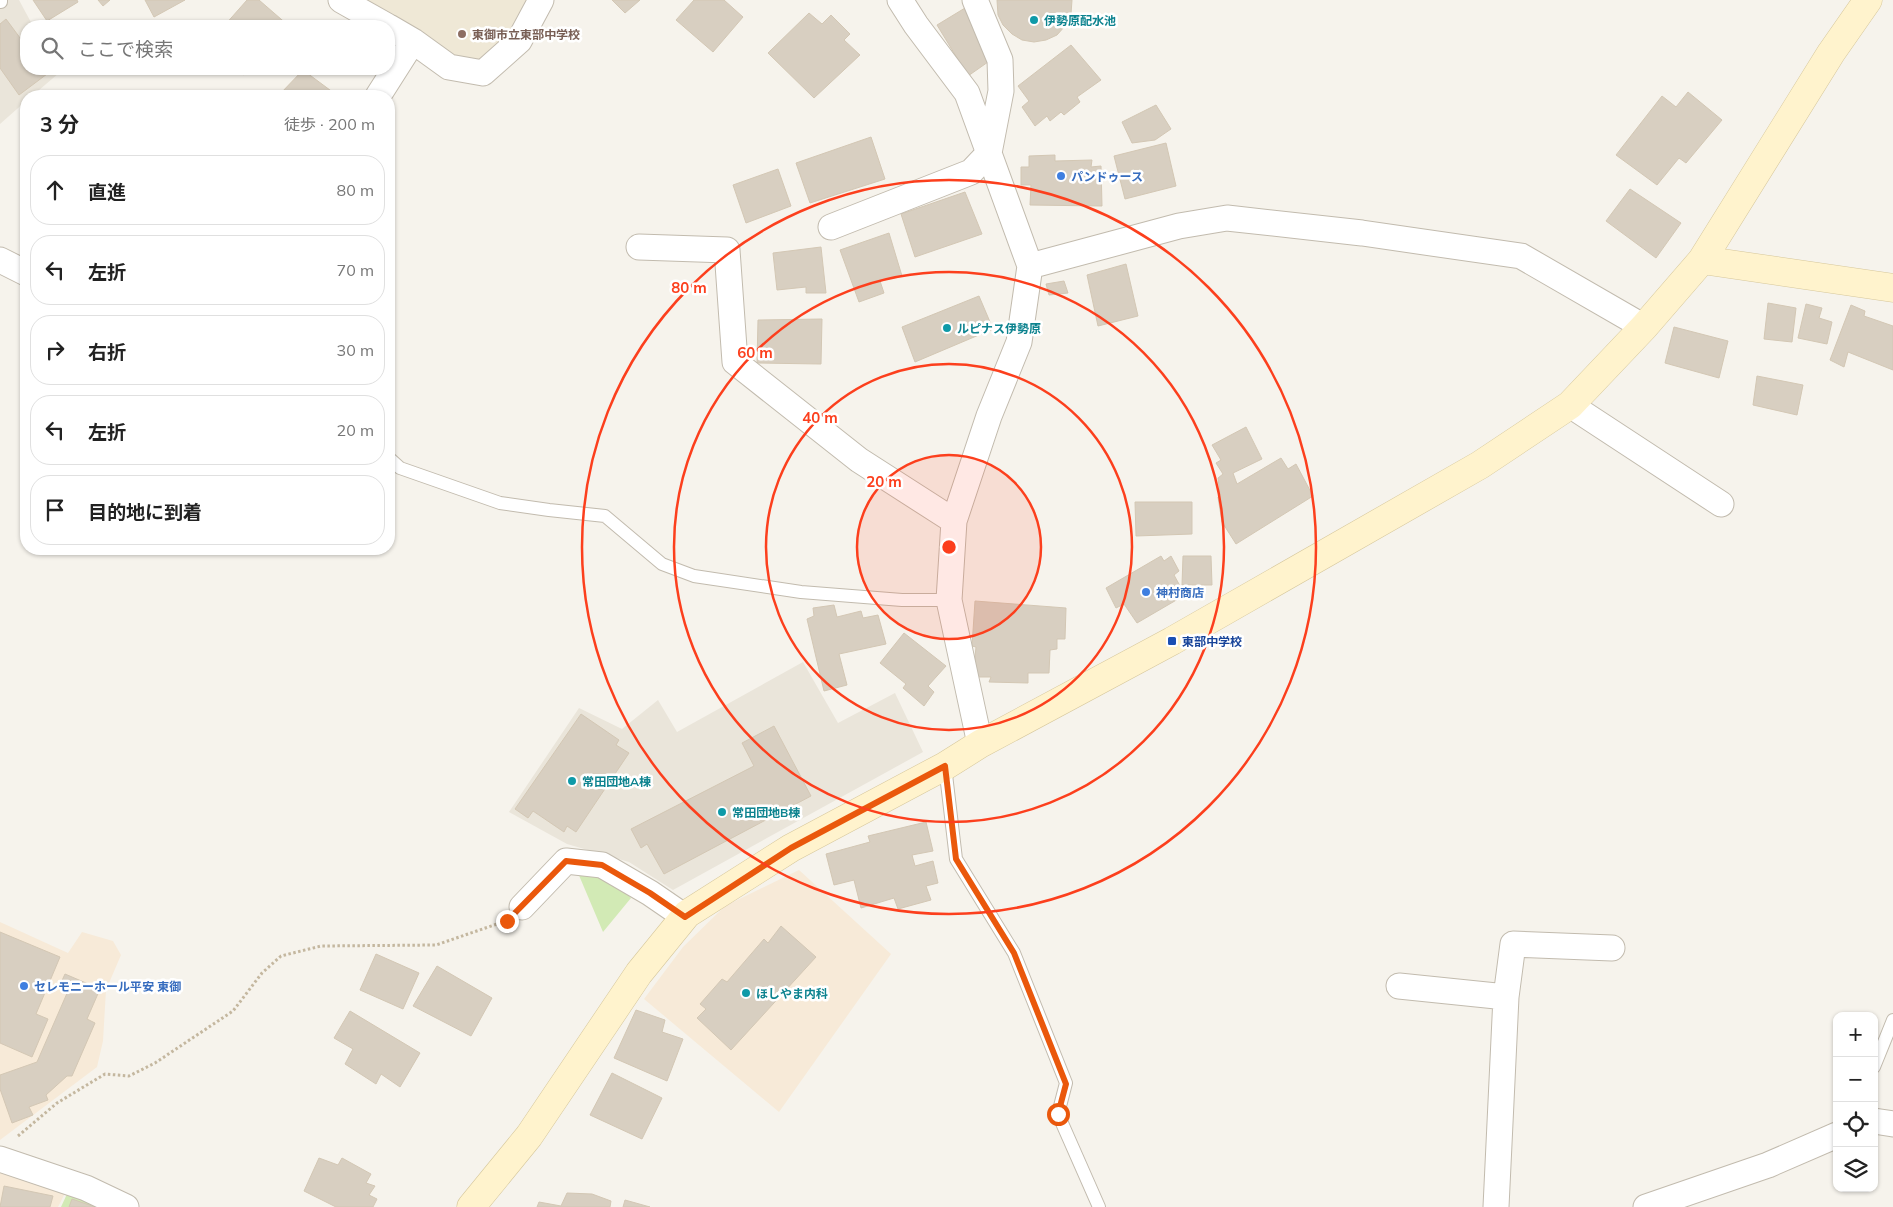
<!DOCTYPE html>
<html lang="ja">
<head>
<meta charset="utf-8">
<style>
	body { margin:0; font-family:Mulish,"Noto Sans JP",sans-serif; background:#f2f2f2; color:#222 }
	.controls { position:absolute; right:15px; bottom:15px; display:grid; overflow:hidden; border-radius:10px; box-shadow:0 1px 4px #0004 }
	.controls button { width:45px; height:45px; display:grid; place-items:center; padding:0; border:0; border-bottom:1px solid #e0e0e0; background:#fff; color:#222; font:25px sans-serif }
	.stop { position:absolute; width:15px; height:15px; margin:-11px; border:4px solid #ea580c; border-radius:50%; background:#fff }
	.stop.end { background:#ea580c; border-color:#fff; box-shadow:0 1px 5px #0008 }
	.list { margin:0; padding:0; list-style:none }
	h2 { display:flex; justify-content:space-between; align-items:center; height:65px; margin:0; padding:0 20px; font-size:21px }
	h2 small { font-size:16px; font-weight:400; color:#767676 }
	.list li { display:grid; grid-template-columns:32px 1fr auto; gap:15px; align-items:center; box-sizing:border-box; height:70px; margin:0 10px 10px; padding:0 10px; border:1px solid #e0e0e0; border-radius:20px }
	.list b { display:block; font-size:19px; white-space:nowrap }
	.list em { font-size:16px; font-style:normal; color:#767676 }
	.icon { flex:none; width:28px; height:28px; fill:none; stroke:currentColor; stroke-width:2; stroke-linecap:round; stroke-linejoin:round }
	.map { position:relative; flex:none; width:1893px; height:1207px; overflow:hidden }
	.search { position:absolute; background:#fff; box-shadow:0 1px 4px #0004; left:20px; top:20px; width:375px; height:55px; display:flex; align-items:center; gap:12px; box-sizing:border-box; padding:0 18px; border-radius:20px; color:#767676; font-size:19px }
	.panel { position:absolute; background:#fff; box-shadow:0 1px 4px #0004; left:20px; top:90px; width:375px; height:465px; border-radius:20px }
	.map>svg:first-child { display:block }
	.residential { fill:#eae5da }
	.commercial { fill:#f7ead8 }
	.education { fill:#efe8d6 }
	.green { fill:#d2eab5 }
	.building { fill:#d8cfc1; stroke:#d3c7b4 }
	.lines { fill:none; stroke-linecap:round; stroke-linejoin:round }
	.lane-casing { stroke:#c2bbae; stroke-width:14 }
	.street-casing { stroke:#c2bbae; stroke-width:27 }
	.secondary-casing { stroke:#d6c79b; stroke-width:29 }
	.path { stroke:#c4b79f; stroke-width:3; stroke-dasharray:2.5 2.5; stroke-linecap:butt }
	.lane { stroke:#fff; stroke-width:12 }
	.street { stroke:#fff; stroke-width:25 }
	.secondary { stroke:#fff3cd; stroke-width:28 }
	.route { stroke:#ea580c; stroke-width:6 }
	.ring { fill:none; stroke:#fc3f1d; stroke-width:2.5 }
	.culture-dot { fill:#0f9aa8; stroke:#fff; stroke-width:2 }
	.education-dot { fill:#8d6e63; stroke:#fff; stroke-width:2 }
	.shop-dot { fill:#3f7fe0; stroke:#fff; stroke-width:2 }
	.transit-dot { fill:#1a4fb4; stroke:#fff; stroke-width:2 }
	.labels { text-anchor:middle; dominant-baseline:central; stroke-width:5; stroke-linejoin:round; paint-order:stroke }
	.culture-label { font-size:12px; font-weight:bold; fill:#0d838f; stroke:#fff; text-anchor:start }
	.education-label { font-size:12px; font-weight:bold; fill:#785e54; stroke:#fff; text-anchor:start }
	.shop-label { font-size:12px; font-weight:bold; fill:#366cbe; stroke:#fff; text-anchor:start }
	.transit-label { font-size:12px; font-weight:bold; fill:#164399; stroke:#fff; text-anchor:start }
	.centre { fill:#fc3f1d; stroke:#fff; stroke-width:2.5 }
	.ring-label { font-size:15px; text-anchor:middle; font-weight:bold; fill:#fc3f1d; stroke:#fff; stroke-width:5; stroke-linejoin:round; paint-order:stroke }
</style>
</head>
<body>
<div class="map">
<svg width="1893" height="1207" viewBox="0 0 1893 1207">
	<rect width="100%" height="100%" fill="#f6f3ec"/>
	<path class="residential" d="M0,0H19L33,26H26V69H56L59,73L32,96H26V101L0,124Z
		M803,662L838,723L895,693L923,752L673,890L629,862L567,844L509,812L579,708L622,729L658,700L677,732Z"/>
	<path class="commercial" d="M799,870L891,954L779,1112L644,999L683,947L725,906Z
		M0,922L68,953L82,932L113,941L121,955L106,990L103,1041L97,1067L0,1140Z
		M0,1172L65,1193L58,1207H0Z"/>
	<path class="education" d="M341,0H541L483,73Z"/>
	<path class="green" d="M578,873C606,873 611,879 631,898L603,932Z
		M67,1194L106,1207H61Z"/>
	<path class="building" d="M33,0H77L78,2L47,21Z
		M98,0H110L103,6Z
		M145,0H185L154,17Z
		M247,0H259L289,26H224Z
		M612,0H640L625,13Z
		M694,0H724L743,17L713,52L676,20Z
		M997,0H1072L1071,14L1065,26L1057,35L1046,40L1034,42L1022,40L1012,34L1003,25L998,15Z
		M965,8L988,62L968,76L937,25Z
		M809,13L822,24L831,15L850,34L844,40L860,55L814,98L768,53Z
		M6,19L26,46V69H43L47,74L19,95L0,68V24Z
		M1071,45L1101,80L1077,97L1080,102L1064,115L1061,112L1050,121L1047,116L1035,126L1022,107L1029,101L1018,86Z
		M237,69H250L244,75Z
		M303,70L338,96H283L280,94Z
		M1688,92L1722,120L1686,163L1679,158L1657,185L1616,155L1662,96L1676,107Z
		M1156,105L1171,129L1155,140L1132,143L1122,122Z
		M871,137L885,179L810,203L796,163Z
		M1166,143L1176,186L1125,199L1114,156Z
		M1055,155V161L1092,160L1091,167L1101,166L1102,206L1030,205L1031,185H1021V167H1029V156Z
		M778,169L791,206L746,223L733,185Z
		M1630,189L1681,223L1656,258L1606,221Z
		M965,192L982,234L915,257L901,214Z
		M889,233L902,276L880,281L884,293L859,302L840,250Z
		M821,247L826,293H806V287L777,290L773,253Z
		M1126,264L1138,316L1098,326L1087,275Z
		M1064,281L1068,293L1049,295L1046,284Z
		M979,296L993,329L915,362L902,327Z
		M1768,303L1796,308L1792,342L1764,339Z
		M1806,304L1822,308L1819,318L1832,322L1827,344L1798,338Z
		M1851,305L1865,311L1864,316L1893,326V370L1848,352L1844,367L1830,360Z
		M822,319L821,364L757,363L758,320Z
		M1674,327L1728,341L1719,378L1665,363Z
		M1757,376L1803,385L1797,415L1753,405Z
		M1246,427L1262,459L1233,473L1237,484L1281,458L1288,469L1296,464L1313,496L1236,544L1222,522L1218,497L1220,495L1218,478L1223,474L1216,463L1221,460L1212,445Z
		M1135,502H1192V534L1136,536Z
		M1161,556L1164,561L1171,556L1179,571L1174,575L1185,595L1137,623L1124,604L1116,608L1106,588Z
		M1183,556H1211L1212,585H1182Z
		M975,601L1066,608L1065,639H1057V649L1050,650L1049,673H1028V683L989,682L991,677H973L976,647L972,646Z
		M834,605L837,617L861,611L863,618L878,615L886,644L839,654L847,685L824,691L807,619L814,616L813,608Z
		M904,633L946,666L928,686L934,692L924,706L903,688L906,684L880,663Z
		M581,714L619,740L616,745L629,753L576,832L567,826L564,832L533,811L528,818L515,809Z
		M774,726L811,796L664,874L647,844L641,848L631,829L754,766L742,743Z
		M926,822L933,851L912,855L915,866L933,861L938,883L926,886L931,900L898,909L894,898L861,908L854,880L834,885L826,854L870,842L868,836Z
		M781,926L816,957L731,1050L697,1018L706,1009L700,1004L722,979L727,982L764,939L768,943Z
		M0,932L60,957L36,1014L48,1019L32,1057L0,1043Z
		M376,954L419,973L403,1009L360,990Z
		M437,966L492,998L471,1036L413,1006Z
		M65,974L100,989L87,1019L95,1023L72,1076H67L46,1095L48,1100L29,1107L33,1115L12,1123L0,1089V1075L37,1062L68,991L59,987Z
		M636,1010L665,1020L662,1032L683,1039L667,1081L614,1058Z
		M350,1011L420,1053L400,1087L381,1074L376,1084L345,1064L353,1049L334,1038Z
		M612,1073L662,1098L642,1139L590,1115Z
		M319,1158L338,1165L342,1158L371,1174L366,1183L375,1186L369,1195L377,1199L373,1207H336L304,1191Z
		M4,1186L53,1196L50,1207H0Z
		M567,1193L592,1194L611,1201L610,1207H537L539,1202L561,1206Z
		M72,1199L95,1207H69Z
		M625,1200L650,1207H623Z"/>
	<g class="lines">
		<g class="lane-casing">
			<path id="lane" d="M1,0V2
				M389,458L400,468L500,503L549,510L605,516L662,564L694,576L801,592L902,600H949
				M945,766L956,859L1014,953L1066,1083L1058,1114L1099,1207
				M1874,1067L1893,1020"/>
		</g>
		<g class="street-casing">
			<path id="street" d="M341,0L387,26
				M900,0L916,25L967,93L1030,266L1019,342L989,416L954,521L949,600L980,744
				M389,27L413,41L449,67L483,73L519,41L541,0
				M378,96L413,41
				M831,227L971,172L989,153L1001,91L1000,60L975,0
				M639,247L727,250L735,362L859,460L954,521
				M0,260L26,273
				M1030,266L1179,226L1227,218L1362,233L1521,256L1644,327
				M1570,405L1721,504
				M522,907L566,861L602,865L650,893L685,917
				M1399,986L1506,997
				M1874,1121L1893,1124
				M0,1159L86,1188L126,1207
				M1496,1207L1506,997L1513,944L1612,948
				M1646,1207L1768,1165L1837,1135"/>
		</g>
		<g class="secondary-casing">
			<path id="secondary" d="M1702,260L1893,288
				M471,1207L529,1136L639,973L687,914L791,848L945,766L980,744L1172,641L1480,465L1570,405L1644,327L1702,260L1831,53L1868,0"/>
		</g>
		<path class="path" d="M18,1136L57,1103L105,1074L129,1076L155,1063L233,1011L262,973L281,956L321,946L436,945L500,923"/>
		<use href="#lane" class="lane"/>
		<use href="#street" class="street"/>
		<use href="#secondary" class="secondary"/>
	</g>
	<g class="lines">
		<path class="route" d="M507,921L566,861L602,865L650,893L685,917L791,848L945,766L956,859L1014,953L1066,1084L1058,1114"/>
	</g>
	<circle cx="949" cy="547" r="92" fill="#fc3f1d" fill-opacity=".12"/>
	<g class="ring">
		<circle cx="949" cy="547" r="92"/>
		<circle cx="949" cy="547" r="183"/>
		<circle cx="949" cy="547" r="275"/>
		<circle cx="949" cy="547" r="367"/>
	</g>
	<g class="culture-dot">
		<circle cx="1034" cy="20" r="5"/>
		<circle cx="947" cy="328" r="5"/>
		<circle cx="572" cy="781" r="5"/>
		<circle cx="722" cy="812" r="5"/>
		<circle cx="746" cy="993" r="5"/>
	</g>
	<circle class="education-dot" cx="462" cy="34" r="5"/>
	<g class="shop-dot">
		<circle cx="1061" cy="176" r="5"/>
		<circle cx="1146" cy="592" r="5"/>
		<circle cx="24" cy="986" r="5"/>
	</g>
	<rect class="transit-dot" x="1167" y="636" width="10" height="10" rx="2.5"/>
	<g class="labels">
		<g class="culture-label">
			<text x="1044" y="20">伊勢原配水池</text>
			<text x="957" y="328">ルピナス伊勢原</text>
			<text x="582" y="781">常田団地A棟</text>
			<text x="732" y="812">常田団地B棟</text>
			<text x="756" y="993">ほしやま内科</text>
		</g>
		<g class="education-label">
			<text x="472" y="34">東御市立東部中学校</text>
		</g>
		<g class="shop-label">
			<text x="1071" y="176">パンドゥース</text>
			<text x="1156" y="592">神村商店</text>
			<text x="34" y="986">セレモニーホール平安 東御</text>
		</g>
		<g class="transit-label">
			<text x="1182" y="641">東部中学校</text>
		</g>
	</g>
	<circle cx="949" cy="547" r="8" class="centre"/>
	<g class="ring-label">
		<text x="689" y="293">80 m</text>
		<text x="755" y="358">60 m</text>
		<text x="820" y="423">40 m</text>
		<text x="884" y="487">20 m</text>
	</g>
</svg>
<div class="controls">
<button>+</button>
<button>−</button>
<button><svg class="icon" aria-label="locate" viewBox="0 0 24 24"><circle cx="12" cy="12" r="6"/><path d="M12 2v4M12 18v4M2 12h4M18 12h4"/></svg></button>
<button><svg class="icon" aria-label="layers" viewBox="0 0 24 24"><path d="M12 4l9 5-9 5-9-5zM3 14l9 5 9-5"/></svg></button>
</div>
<div class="stop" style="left:1058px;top:1114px"></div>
<div class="stop end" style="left:507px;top:921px"></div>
<div class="search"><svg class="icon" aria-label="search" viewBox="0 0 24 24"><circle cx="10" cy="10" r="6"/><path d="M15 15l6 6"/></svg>ここで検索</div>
<section class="panel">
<h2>3 分<small>徒歩 · 200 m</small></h2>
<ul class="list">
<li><svg class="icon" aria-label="ahead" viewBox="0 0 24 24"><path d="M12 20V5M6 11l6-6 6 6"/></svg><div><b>直進</b></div><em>80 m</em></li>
<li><svg class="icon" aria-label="left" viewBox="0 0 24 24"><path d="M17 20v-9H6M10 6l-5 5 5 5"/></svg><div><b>左折</b></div><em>70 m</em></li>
<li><svg class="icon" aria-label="right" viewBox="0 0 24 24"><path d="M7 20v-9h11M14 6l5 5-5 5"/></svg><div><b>右折</b></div><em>30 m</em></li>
<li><svg class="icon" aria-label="left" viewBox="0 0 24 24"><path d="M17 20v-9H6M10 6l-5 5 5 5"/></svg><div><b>左折</b></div><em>20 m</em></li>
<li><svg class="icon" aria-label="arrive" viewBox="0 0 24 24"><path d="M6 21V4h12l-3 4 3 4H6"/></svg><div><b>目的地に到着</b></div></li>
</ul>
</section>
</div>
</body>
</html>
